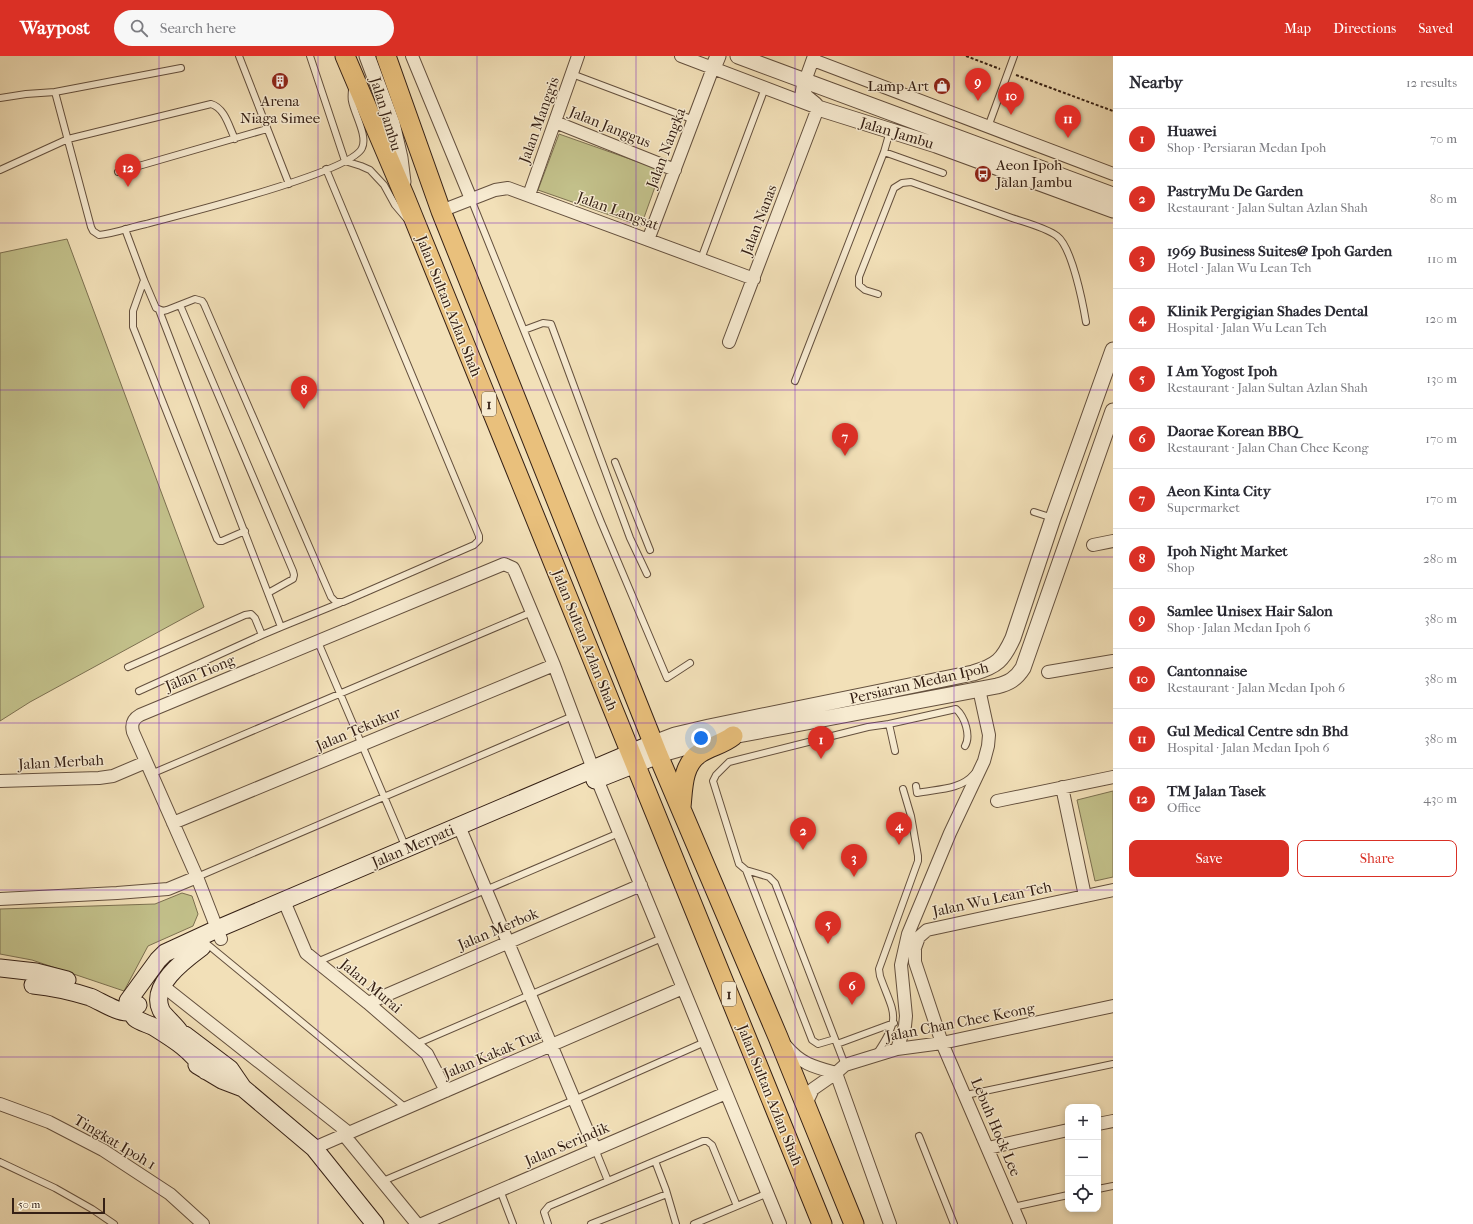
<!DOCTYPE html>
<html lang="en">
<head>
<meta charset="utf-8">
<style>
	body { margin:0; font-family:"IM FELL French Canon",serif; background:#f7f7f7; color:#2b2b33 }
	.controls { position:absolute; right:12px; bottom:12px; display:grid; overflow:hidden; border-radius:8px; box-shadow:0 2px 6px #0003 }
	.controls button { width:36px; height:36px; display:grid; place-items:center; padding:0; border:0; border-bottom:1px solid #e1e1e2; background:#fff; color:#2b2b33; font:20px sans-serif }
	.scale { position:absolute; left:12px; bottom:10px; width:93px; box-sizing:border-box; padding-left:4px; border:2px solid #352015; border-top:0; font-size:11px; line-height:14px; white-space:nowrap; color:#352015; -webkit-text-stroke:3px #f7ebd1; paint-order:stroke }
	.you { position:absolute; left:701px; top:682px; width:14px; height:14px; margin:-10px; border:3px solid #fff; border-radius:50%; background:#1a73e8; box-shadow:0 0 0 6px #1a73e833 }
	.badge { display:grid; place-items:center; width:26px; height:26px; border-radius:50%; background:#d93025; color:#fff; font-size:13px; font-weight:700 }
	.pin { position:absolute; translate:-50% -33px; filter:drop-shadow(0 1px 2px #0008) }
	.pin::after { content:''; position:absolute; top:21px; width:14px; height:12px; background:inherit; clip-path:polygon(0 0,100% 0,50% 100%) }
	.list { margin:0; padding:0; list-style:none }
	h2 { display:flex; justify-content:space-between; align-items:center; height:52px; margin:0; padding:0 16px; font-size:17px }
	h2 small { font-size:13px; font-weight:400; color:#7c7c81 }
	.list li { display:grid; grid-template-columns:26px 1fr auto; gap:12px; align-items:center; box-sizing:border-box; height:60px; padding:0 16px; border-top:1px solid #e1e1e2 }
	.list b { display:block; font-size:15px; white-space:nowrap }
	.list p { margin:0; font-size:13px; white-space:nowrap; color:#7c7c81 }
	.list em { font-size:13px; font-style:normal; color:#7c7c81 }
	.actions { display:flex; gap:8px; padding:12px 16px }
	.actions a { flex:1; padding:9px 0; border:1px solid #d93025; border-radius:8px; text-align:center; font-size:14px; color:#d93025 }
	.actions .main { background:#d93025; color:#fff }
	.icon { flex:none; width:22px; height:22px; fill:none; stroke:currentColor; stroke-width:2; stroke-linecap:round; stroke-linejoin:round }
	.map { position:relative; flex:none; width:1113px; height:1168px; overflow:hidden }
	header { display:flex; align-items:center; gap:24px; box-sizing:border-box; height:56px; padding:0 20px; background:#d93025; color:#fff }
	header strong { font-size:19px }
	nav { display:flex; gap:22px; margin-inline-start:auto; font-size:14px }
	.search { width:280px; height:36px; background:#f7f7f7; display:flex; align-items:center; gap:10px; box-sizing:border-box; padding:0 14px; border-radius:22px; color:#7c7c81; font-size:15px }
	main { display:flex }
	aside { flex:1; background:#fff }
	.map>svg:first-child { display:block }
	.green { fill:#c2c08a; stroke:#7c7050 }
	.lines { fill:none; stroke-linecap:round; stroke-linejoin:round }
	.service-casing { stroke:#64503e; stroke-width:8 }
	.minor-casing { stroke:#64503e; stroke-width:14 }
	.tertiary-casing { stroke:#64503e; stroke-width:17 }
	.secondary-casing { stroke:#352015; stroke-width:19 }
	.primary-casing { stroke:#352015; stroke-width:21 }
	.path { stroke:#352015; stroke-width:2; stroke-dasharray:3 2; stroke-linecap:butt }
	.service { stroke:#f7ebd1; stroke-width:6 }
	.minor { stroke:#f7ebd1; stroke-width:12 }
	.tertiary { stroke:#f7ebd1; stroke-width:15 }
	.secondary { stroke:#f7ebd1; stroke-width:17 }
	.primary { stroke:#e9c07c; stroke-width:19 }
	.grid { fill:none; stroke:#7b2cbf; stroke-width:1; stroke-opacity:0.55 }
	.labels { text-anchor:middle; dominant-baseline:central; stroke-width:3; stroke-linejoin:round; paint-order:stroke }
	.shield { fill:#f7ebd1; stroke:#6f5d4d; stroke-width:1 }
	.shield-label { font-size:14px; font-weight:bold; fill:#352015 }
	.poi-label { font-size:15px; fill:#352015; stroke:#f7ebd1; text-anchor:end }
	.street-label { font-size:15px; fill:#352015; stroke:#f7ebd1 }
</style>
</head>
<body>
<header>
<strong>Waypost</strong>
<div class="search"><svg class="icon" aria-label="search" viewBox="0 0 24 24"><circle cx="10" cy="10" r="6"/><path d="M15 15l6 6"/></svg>Search here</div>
<nav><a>Map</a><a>Directions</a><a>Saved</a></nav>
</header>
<main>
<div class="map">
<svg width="1113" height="1168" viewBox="0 0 1113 1168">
	<rect width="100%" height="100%" fill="#f2e0b8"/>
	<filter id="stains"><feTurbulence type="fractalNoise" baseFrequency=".005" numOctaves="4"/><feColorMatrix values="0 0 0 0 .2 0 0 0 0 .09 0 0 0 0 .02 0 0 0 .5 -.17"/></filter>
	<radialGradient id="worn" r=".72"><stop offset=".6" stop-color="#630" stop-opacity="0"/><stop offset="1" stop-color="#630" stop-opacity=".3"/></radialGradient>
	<path class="green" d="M559,78L661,114L641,170L538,134Z
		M67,183L204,551L30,646L0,665V197Z
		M1113,735V821L1095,825L1077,744Z
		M182,837L192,840L198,858L193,870L148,890L124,935L32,904L0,898V853L155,848Z"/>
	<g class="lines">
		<g class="service-casing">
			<path id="service" d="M239,0L289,128
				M310,0L345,105
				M572,18L694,64
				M55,36L181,12
				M0,42L26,38L55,36L91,171L93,175L99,179C114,178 131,171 146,168C179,159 351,117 362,92C368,80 354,57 352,45C351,41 352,36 352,33
				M988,71L1014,0
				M884,96L943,117
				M345,105L361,110L370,114L384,129L395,149L406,162
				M0,114L68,83L211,48C225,52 229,71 235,83
				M118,116L267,73
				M471,143L601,466L667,622L690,607
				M125,173L144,224L156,252L163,255L167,254L195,243L202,245L204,248L331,541L336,546H343L474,489L479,484V480L326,113
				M701,203L765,32
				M144,224L133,255V271L217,483L219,485H222L245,475
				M878,238L865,234L859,229V221L894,132L902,127L911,126C945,138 978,150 1012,162C1024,166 1047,172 1057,180C1072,191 1083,248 1086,266
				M180,249L293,515L294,519L293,523L268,537
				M159,254L281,571L340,547
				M524,274L543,267L551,268L630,482L647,518
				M795,325L884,96L890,75
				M615,406L650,494
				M1034,456L1053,462
				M318,586L406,792
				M128,611L245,559L251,558L255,562L262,579
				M139,635L262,579L281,571
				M889,668L956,653C965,661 971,680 965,690
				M151,718L532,556
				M916,730L917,737C937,733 961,734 974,718
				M746,814L812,984L818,988L835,983
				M197,821L573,660
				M207,888L406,1052
				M317,906L619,777
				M416,988L662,882
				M837,988L894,967
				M877,997C902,960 894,959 880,920L879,913L918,805V800L911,760L903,733
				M845,1009L775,827L769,821L746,814L739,808L713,725L716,719L729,706L868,671L889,668L895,695
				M966,1039L1113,1008
				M919,1080L954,1168
				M0,1106L55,1132L92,1153L114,1168
				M383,1125L574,1044L705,986
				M608,1125L655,1105
				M1098,1133L1113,1130
				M500,1134L513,1168
				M1013,1151L1068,1139
				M548,1168L544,1156L549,1150L608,1125L595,1093
				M591,1168L667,1138
				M676,1168L666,1134L655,1105L703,1085H707L712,1089L737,1150
				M694,1168L768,1137"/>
		</g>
		<g class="minor-casing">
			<path id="minor" d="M412,0L471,143
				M681,0L818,52L729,286
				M813,4L1113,118
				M805,25L814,0
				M555,66L675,114
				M529,139L578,0
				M441,155L495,134L508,132L754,223
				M648,184L713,12
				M1093,489L1113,485
				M1048,616L1113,605
				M597,723L780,1168
				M0,725L99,722L113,720L146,706
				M1062,731L1085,840
				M997,745L1113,721
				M173,767L554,609
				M459,770L595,1093
				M0,843L117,837L168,833L197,821
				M284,845L306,897L368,947L427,998L446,1035
				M221,883L197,821L133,676C131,668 133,663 140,659L504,508L513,512L515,516L554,609L593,713
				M163,930L349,1077
				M368,947L641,829
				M786,990C801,1008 814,1011 836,1017
				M897,993L905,970L906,960L901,909L908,878L950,777L984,705L988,690L989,679L979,633
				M836,1017L890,1168
				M0,1048L49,1066L103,1094L170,1138L203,1168
				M806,1048L813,1033L836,1017L845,1009L897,993L942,987L1113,950
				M1098,1068L1113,1065
				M344,1079L417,1168
				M314,1092L683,932
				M988,1092L1068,1074
				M422,1168L726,1037
				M1020,1168L942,987L915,906V892L919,881L927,874L1113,834"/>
		</g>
		<g class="tertiary-casing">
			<path id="tertiary" d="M367,0L392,67L400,102L403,126
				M738,0L1113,139
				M713,12L718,0
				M805,25L803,38C807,44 813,45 818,52L936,89L1113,154
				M654,687L675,679L709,671L973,617C997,610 1003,604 1013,582L1053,462L1113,294
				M658,699L711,684L997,630C1009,627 1016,623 1023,612L1113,355"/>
		</g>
		<g class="secondary-casing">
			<path id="secondary" d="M595,724L658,699
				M0,912L36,916L67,924
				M33,929C53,931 71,935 90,941C100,945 118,957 128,956C132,955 135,951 138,949
				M179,975C175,969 163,959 161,954C149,929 186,903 202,891
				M185,979L230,1013L243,1032L314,1092L375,1168
				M197,1009L222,1024L243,1032
				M206,1015C189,993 178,986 154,971C148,968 140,966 135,962C130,957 129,950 128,945L158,904L165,897L217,873L654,687"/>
		</g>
		<g class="primary-casing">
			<path id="primary" d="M345,0L405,141L822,1168
				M386,0L441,155L658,699L778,981L854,1168
				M681,751C683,732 682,709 700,697C711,690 723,688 733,680"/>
		</g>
		<path class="path" d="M966,0L1000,13
			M1016,19L1113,55"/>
		<use href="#service" class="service"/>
		<use href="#minor" class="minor"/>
		<use href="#tertiary" class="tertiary"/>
		<use href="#secondary" class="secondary"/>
		<use href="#primary" class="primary"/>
	</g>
	<path class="grid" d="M159,0V1168M318,0V1168M477,0V1168M636,0V1168M795,0V1168M954,0V1168M0,167H1113M0,334H1113M0,501H1113M0,667H1113M0,834H1113M0,1001H1113"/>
	<defs>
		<g id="building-disc" transform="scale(0.9)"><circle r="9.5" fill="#8f2418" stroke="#f7ebd1"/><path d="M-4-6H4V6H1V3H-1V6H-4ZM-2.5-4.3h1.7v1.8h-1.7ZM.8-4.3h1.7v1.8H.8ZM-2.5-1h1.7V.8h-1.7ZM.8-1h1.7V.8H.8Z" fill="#fff"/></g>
		<g id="shop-disc" transform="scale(0.9)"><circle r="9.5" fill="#8f2418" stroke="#f7ebd1"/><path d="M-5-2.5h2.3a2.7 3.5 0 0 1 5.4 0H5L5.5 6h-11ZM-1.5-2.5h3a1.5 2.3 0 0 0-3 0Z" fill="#fff"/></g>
		<g id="bus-disc" transform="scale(0.9)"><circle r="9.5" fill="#8f2418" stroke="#f7ebd1"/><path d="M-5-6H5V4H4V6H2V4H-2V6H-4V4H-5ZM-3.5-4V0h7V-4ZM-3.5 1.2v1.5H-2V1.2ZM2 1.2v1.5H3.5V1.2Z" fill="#fff"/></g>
	</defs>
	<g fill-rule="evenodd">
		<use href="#building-disc" x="280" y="25"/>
		<use href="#shop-disc" x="942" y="30"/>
		<use href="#bus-disc" x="983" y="118"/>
	</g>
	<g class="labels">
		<g class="shield">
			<rect x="482" y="336" width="14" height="24" rx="3"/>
			<rect x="722" y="926" width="14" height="24" rx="3"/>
		</g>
		<g class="shield-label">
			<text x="489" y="348">1</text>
			<text x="729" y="938">1</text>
		</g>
		<g class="poi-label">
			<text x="929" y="30">Lamp Art</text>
			<text x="280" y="45" text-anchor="middle">Arena<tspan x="280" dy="17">Niaga Simee</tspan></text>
			<text x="996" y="109" text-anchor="start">Aeon Ipoh<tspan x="996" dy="17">Jalan Jambu</tspan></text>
		</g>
		<g class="street-label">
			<text transform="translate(386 58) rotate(73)">Jalan Jambu</text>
			<text transform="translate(539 64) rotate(-70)">Jalan Manggis</text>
			<text transform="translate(610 71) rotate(22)">Jalan Janggus</text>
			<text transform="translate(897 77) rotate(17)">Jalan Jambu</text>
			<text transform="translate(666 92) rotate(-69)">Jalan Nangka</text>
			<text transform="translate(618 155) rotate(20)">Jalan Langsat</text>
			<text transform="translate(759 164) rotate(-69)">Jalan Nanas</text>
			<text transform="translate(449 250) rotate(68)">Jalan Sultan Azlan Shah</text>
			<text transform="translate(585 584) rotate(68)">Jalan Sultan Azlan Shah</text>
			<text transform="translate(200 617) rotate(-22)">Jalan Tiong</text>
			<text transform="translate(919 627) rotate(-13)">Persiaran Medan Ipoh</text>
			<text transform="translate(358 673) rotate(-23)">Jalan Tekukur</text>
			<text transform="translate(61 706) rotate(-3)">Jalan Merbah</text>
			<text transform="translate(413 790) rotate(-23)">Jalan Merpati</text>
			<text transform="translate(992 843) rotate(-12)">Jalan Wu Lean Teh</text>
			<text transform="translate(498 873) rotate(-23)">Jalan Merbok</text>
			<text transform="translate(371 930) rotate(40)">Jalan Murai</text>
			<text transform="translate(960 966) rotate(-11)">Jalan Chan Chee Keong</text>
			<text transform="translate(492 998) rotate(-23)">Jalan Kakak Tua</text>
			<text transform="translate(770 1039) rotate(68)">Jalan Sultan Azlan Shah</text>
			<text transform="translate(996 1071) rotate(67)">Lebuh Hock Lee</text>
			<text transform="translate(115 1086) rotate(31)">Tingkat Ipoh 1</text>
			<text transform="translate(567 1088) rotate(-23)">Jalan Serindik</text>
		</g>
	</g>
	<rect width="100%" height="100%" filter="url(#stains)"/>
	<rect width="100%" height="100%" fill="url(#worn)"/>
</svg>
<div class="controls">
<button>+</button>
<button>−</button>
<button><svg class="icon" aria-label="locate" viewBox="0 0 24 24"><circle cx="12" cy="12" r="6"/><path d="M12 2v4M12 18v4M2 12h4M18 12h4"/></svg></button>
</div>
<div class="scale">50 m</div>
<div class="you"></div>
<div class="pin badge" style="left:821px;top:703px">1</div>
<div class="pin badge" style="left:803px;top:794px">2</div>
<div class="pin badge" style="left:854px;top:821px">3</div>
<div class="pin badge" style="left:899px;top:789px">4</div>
<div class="pin badge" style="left:828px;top:888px">5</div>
<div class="pin badge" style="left:852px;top:949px">6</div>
<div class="pin badge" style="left:845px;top:400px">7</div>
<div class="pin badge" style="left:304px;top:353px">8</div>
<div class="pin badge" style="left:978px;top:45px">9</div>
<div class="pin badge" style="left:1011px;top:59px">10</div>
<div class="pin badge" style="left:1068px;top:82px">11</div>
<div class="pin badge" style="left:128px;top:131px">12</div>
</div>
<aside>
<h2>Nearby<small>12 results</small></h2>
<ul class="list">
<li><span class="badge">1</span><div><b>Huawei</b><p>Shop · Persiaran Medan Ipoh</p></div><em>70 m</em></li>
<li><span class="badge">2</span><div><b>PastryMu De Garden</b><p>Restaurant · Jalan Sultan Azlan Shah</p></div><em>80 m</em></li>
<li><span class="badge">3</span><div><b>1969 Business Suites@ Ipoh Garden</b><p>Hotel · Jalan Wu Lean Teh</p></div><em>110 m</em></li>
<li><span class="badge">4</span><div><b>Klinik Pergigian Shades Dental</b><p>Hospital · Jalan Wu Lean Teh</p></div><em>120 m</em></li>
<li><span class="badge">5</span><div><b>I Am Yogost Ipoh</b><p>Restaurant · Jalan Sultan Azlan Shah</p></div><em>130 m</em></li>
<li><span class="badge">6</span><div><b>Daorae Korean BBQ</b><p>Restaurant · Jalan Chan Chee Keong</p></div><em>170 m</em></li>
<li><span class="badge">7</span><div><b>Aeon Kinta City</b><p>Supermarket</p></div><em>170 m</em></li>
<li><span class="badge">8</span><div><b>Ipoh Night Market</b><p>Shop</p></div><em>280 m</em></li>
<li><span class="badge">9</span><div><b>Samlee Unisex Hair Salon</b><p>Shop · Jalan Medan Ipoh 6</p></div><em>380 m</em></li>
<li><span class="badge">10</span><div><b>Cantonnaise</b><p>Restaurant · Jalan Medan Ipoh 6</p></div><em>380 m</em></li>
<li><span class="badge">11</span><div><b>Gul Medical Centre sdn Bhd</b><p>Hospital · Jalan Medan Ipoh 6</p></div><em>380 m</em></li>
<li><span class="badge">12</span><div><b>TM Jalan Tasek</b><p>Office</p></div><em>430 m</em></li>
</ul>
<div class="actions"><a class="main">Save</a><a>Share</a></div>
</aside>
</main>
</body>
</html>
